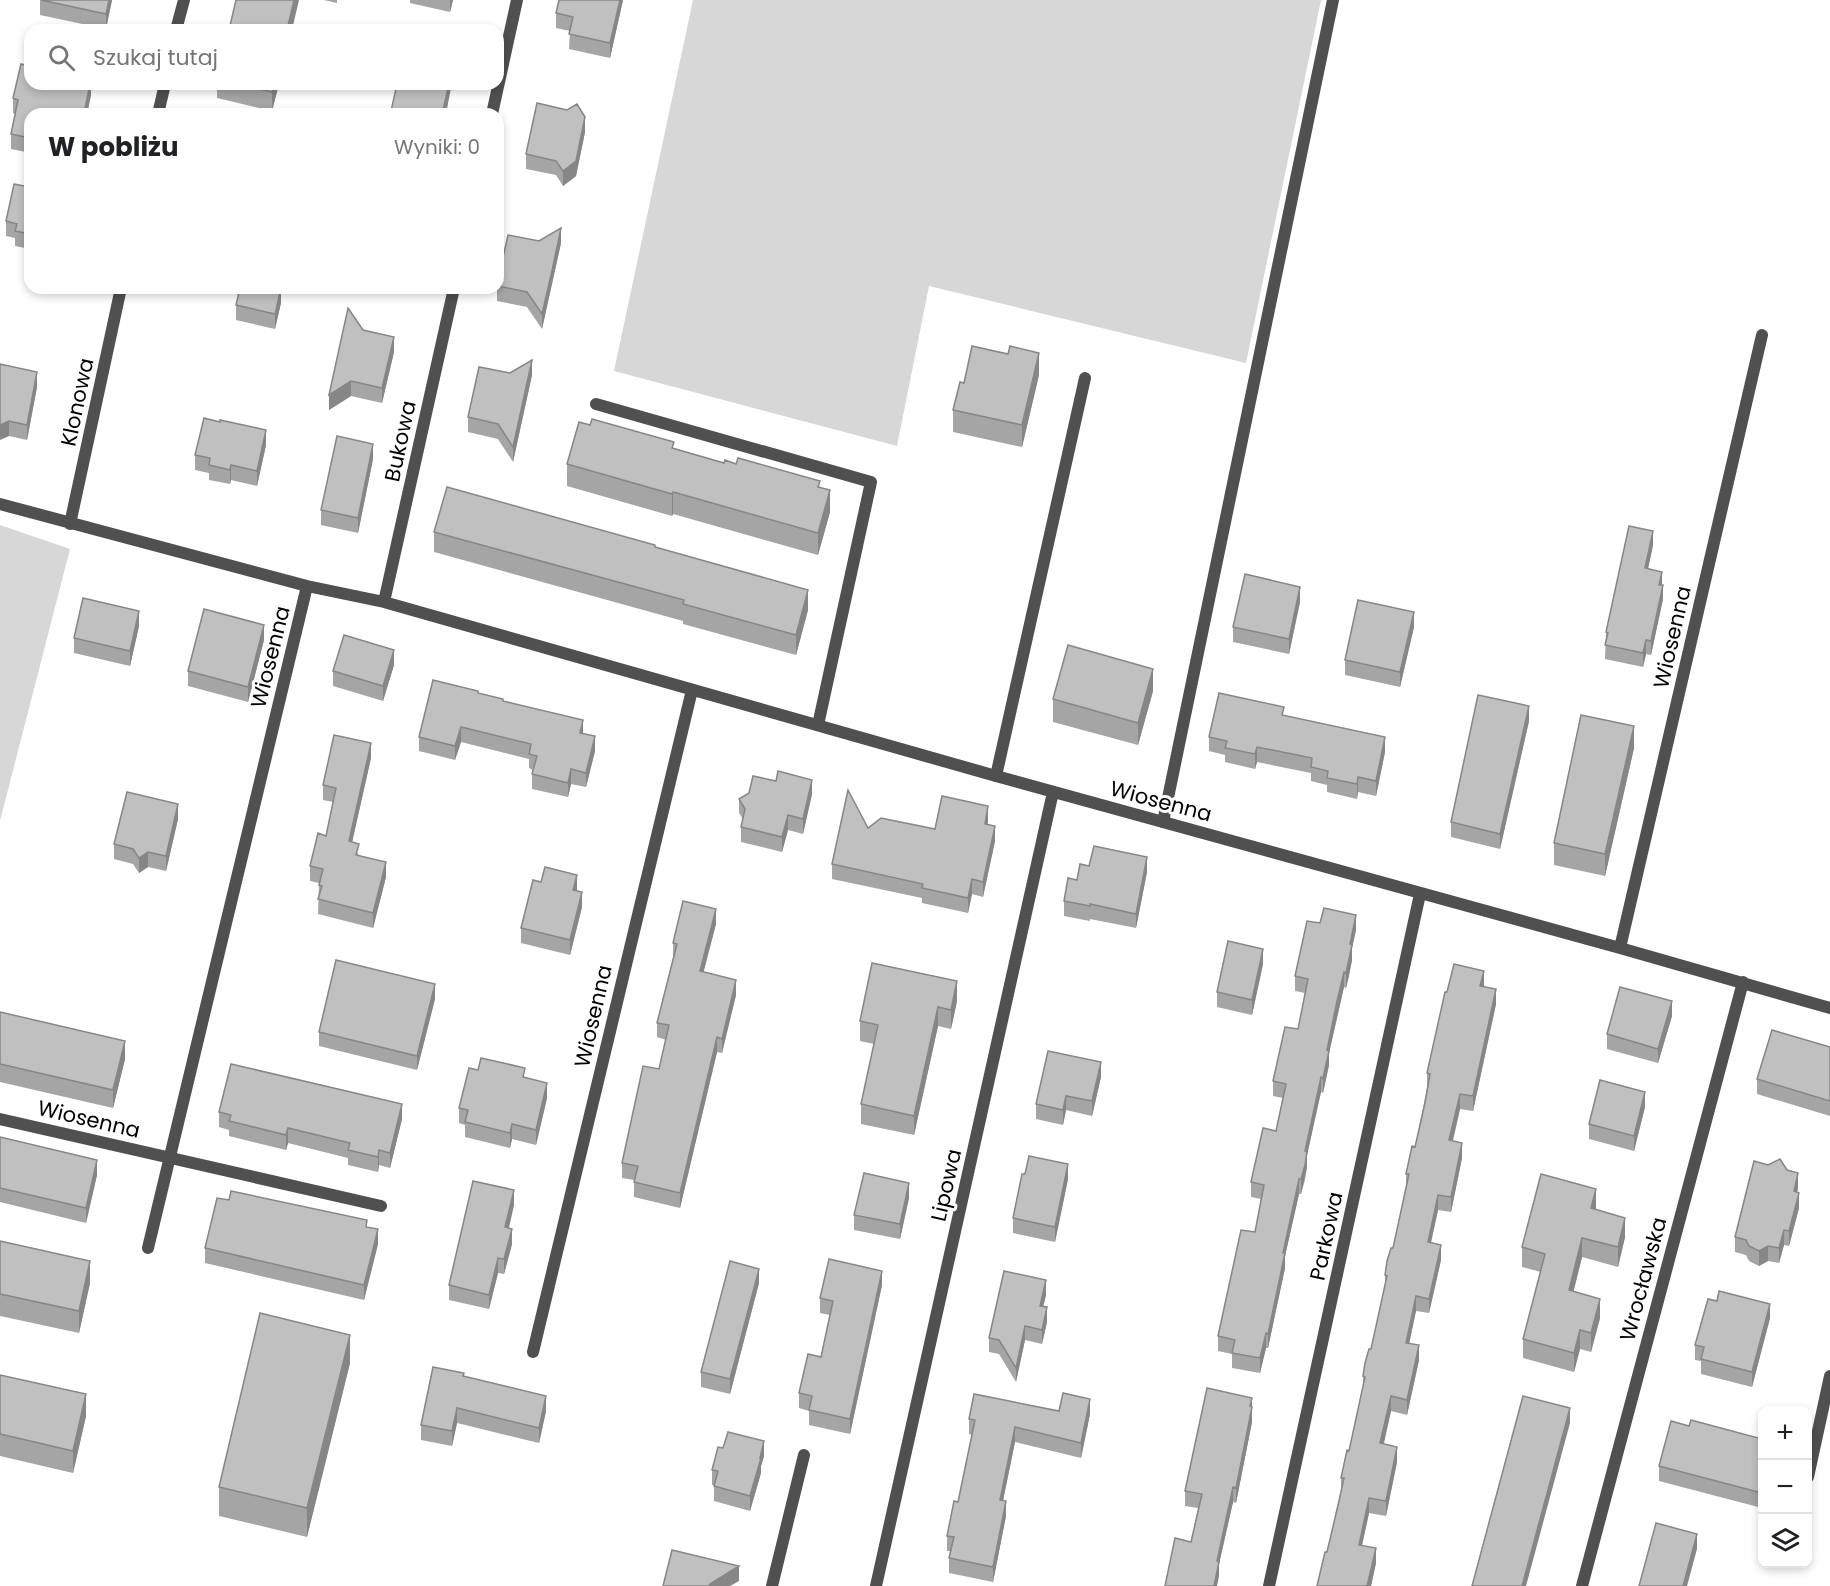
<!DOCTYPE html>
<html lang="pl">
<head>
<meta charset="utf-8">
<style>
	body { margin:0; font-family:Poppins,sans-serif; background:#f2f2f2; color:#202124 }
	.controls { position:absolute; right:18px; bottom:18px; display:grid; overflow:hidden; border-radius:12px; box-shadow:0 3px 9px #0003 }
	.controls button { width:54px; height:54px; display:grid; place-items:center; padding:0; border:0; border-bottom:2px solid #e0e0e0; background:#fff; color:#202124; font:30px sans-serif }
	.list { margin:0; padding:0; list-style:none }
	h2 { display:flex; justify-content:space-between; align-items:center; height:78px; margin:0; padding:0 24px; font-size:26px }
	h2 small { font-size:20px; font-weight:400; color:#757577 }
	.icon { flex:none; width:33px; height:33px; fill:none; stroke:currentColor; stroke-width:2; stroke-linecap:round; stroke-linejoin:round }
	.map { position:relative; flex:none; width:1830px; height:1586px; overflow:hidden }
	.search { position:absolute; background:#fff; box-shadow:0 3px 9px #0003; left:24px; top:24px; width:480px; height:66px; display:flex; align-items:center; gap:15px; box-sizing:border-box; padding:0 21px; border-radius:18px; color:#757577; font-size:22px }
	.panel { position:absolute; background:#fff; box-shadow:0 3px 9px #0003; left:24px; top:108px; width:480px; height:186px; border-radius:18px }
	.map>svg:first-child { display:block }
	.green { fill:#d7d7d7 }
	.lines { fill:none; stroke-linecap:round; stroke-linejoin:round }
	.service { stroke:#505050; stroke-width:12 }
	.minor { stroke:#505050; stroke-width:12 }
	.wall { fill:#a5a5a5 }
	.shaded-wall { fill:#868686 }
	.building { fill:#c0c0c0; stroke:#868686; stroke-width:1.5 }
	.labels { text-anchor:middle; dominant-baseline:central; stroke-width:6; stroke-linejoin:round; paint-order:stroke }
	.street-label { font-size:21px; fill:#000; stroke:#fff }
</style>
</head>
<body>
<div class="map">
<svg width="1830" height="1586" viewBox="0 0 1830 1586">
	<rect width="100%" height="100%" fill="#fff"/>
	<path class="green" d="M693,0H1321L1246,363L929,286L897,446L614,371Z
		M0,525L70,549L0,821Z"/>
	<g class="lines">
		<path class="service" d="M596,404L871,482L818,725
			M996,776L1085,378
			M1163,822L1333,0
			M772,1586L804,1455"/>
		<path class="minor" d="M176,30L184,0
			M158,114L165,84
			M492,114L517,0
			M0,504L307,586L384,602L996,776L1620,948L1830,1008
			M70,524L121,288
			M384,602L454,288
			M1620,948L1762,335
			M0,1119L381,1206
			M148,1248L307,586
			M533,1352L692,690
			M1808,1477L1830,1376
			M876,1586L1053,792
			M1269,1586L1420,894
			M1582,1586L1743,982"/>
	</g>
	<path class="wall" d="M40,0H112L106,29L40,15Z
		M324,0H337V3Z
		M410,0H453L450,12L410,3Z
		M623,0L610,58L569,49L570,31L556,28V13Z
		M91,84V95L87,114H30V153L11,149V134L15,114L13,113V98Z
		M217,84H279L272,111L217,98Z
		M585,132L576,176L563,186L556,175L526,169V154Z
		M30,187V249L15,246V238L6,236V221Z
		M539,241L561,243L542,329L527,307L497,301V288H498V286Z
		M281,303L275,329L236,320V305Z
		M363,330L394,352L382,403L351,396L329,410Z
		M0,364L37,387L27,440L9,436Z
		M510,373L532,375L513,462L498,439L468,432V417Z
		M1039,375L1022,447L953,432V410L964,383Z
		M266,445L257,486L231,480L230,484L209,480V473L195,470V455Z
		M674,448L724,463L820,487L830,512L818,555L673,514L672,516L567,486V464Z
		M373,459L358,533L321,525V510Z
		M434,532L655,548L808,610L796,655L683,624V621L434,552Z
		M1653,545L1648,569L1662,585L1663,599L1651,655L1646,654L1643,667L1605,659L1606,632Z
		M1300,602L1289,654L1233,642V627Z
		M139,626L130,666L74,653V638Z
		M1414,627L1400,687L1345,675V660Z
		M264,640L248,702L188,686V671Z
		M394,665L383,701L333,686V671Z
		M1153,691L1138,745L1053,722V699Z
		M478,693L503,701L583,733L595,751L586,787L571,784L568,797L532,789V774L533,770L529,768V759L461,742L455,760L419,751V737Z
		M1284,715L1385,752L1376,796L1358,792L1357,799L1327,792V785L1311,781V773L1257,762L1255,769L1225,762V755L1209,751V737Z
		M1529,721L1500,849L1451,837V822Z
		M1634,748L1605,876L1554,865V843Z
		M371,758L352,842L359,856L386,877L373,928L318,914L319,883L310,881V866L326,836L333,802L323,800V785Z
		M812,794L803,834L788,830L782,852L741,842V827L743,819L739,813V799Z
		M178,819L166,871L148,867L139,873L133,864L114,859V844Z
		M988,821V825L995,841L983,897L972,894L968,913L922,903V898L832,879V864L935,829Z
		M1089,866L1147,872L1136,928L1090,919V921L1064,916V901L1077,880Z
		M577,891L582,907L570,955L521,943V928Z
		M716,924L703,972L736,995L722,1053L717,1052L680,1208L634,1197V1180L622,1178V1163L659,1069L666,1040L657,1037V1023L673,958V943Z
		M1356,930L1352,948V960L1349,977L1346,988L1344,987L1329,1053V1065L1323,1093L1321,1092L1307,1155V1167L1305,1180L1301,1194H1299L1285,1256V1268L1268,1348H1266L1260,1373L1232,1368V1354L1218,1351V1336L1255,1232L1261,1199L1251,1197V1182L1276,1131L1283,1098L1273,1096V1081L1298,1029L1305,993L1295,991V976Z
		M1263,964L1252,1015L1217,1007V992Z
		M1483,986L1496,1004L1473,1111L1460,1109L1453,1141L1462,1158L1451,1212L1438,1210L1431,1242L1441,1260L1429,1313L1416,1311L1409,1344L1419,1360L1407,1415L1391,1411L1384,1444L1397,1462L1386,1516L1369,1513L1362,1545L1376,1563L1371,1586H1317L1327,1552L1341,1490V1478L1349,1451L1363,1390V1376L1371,1349L1385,1287V1275L1393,1248L1406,1187V1174L1415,1147L1427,1088V1073Z
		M435,999L417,1070L319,1046V1032Z
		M957,1001L951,1029L938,1026L914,1135L861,1124V1104L874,1044L860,1041V1021Z
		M0,1012L125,1059L113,1108L0,1082Z
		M1672,1016L1658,1063L1607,1049V1034Z
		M1830,1047V1116L1757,1094V1079Z
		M478,1070L525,1078L547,1098L536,1145L512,1139L510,1148L465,1137V1125L459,1123V1108Z
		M1101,1077L1092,1116L1066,1110L1063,1125L1036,1119V1104Z
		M1645,1107L1634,1151L1589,1139V1124Z
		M219,1112L402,1119L390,1168L379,1165L378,1172L348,1165V1158L288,1143L286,1150L229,1136V1130L219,1127Z
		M0,1137L97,1175L86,1223L0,1202Z
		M1025,1174L1068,1179L1055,1242L1013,1233V1218Z
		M1798,1188L1797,1193L1799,1208L1789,1246L1784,1245L1779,1263L1768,1261L1759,1266L1749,1261L1746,1255L1735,1252V1237Z
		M909,1198L900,1239L854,1230V1215Z
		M514,1205L509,1228L512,1244L504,1274L498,1273L489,1309L449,1300V1285Z
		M1596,1208V1210L1625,1237L1618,1267L1582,1257L1573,1292L1600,1318L1591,1352L1580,1349L1574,1372L1523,1358V1339L1541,1272L1522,1267V1247Z
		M367,1227L378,1244L364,1300L205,1263V1248Z
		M0,1241L90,1283L79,1333L0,1316Z
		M759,1283L730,1394L701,1387V1372Z
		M882,1285L850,1434L809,1425V1411L799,1408V1393L821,1357L830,1315L820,1313V1298Z
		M1046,1295L1043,1306L1047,1322L1042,1344L1025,1340L1016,1382L999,1354L989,1352V1338Z
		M1770,1318L1752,1387L1701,1374V1361L1695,1360V1345Z
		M350,1363L307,1537L219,1516V1487Z
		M0,1375L86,1416L73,1473L0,1456Z
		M464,1376L546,1411L539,1443L457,1423L452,1446L421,1440V1425Z
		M1252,1407V1422L1236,1503L1233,1502L1219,1564V1576L1191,1542L1198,1508L1185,1506V1491Z
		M1059,1411L1090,1414L1081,1458L1015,1442L1003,1501L1006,1516L993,1582L949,1573V1558L951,1551H947V1536L958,1502L972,1435L969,1434V1419Z
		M1689,1426L1762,1439V1508L1659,1481V1466Z
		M764,1456L761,1466V1473L750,1511L714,1501V1485H712V1470Z"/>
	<path class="shaded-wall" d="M109,0H112L106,29V14Z
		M294,0H299L292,30H287Z
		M450,0H453L450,12Z
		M620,0H623L610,58V43Z
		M90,84H91V95L87,114H84Z
		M274,84H279L272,111V92Z
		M449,84H451V88L446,114H442Z
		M585,117V132L576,176L563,186V171Z
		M561,228V243L542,329V314Z
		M281,288V303L275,329V314Z
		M394,337V352L382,403V388Z
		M1039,353V375L1022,447V425Z
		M532,360V375L513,462V447Z
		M37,372V387L27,440V425Z
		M351,381V396L329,410V395Z
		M9,421V436L0,440V425Z
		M266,430V445L257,486V471Z
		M373,444V459L358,533V518Z
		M231,465V480L230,484V470Z
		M830,490V512L818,555V533Z
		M673,492V514L672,516V494Z
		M1653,531V545L1645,582V568Z
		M1662,572V586L1659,585Z
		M1663,585V599L1651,655V641Z
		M1300,587V602L1289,654V639Z
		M808,590V610L796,655V635Z
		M139,611V626L130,666V651Z
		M1414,612V627L1400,687V672Z
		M264,625V640L248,702V687Z
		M1646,640V654L1643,667V653Z
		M394,650V665L383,701V686Z
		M1153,669V691L1138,745V723Z
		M1529,706V721L1500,849V834Z
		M583,720V735L580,733Z
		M1634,726V748L1605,876V854Z
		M461,727V742L455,760V746Z
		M595,736V751L586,787V773Z
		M1385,737V752L1376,796V781Z
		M371,743V758L349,856V841Z
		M1257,747V762L1255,769V754Z
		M571,769V784L568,797V783Z
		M1358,777V792L1357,799V784Z
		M812,780V794L803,834V819Z
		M178,804V819L166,871V856Z
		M988,806V821L985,839V824Z
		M788,815V830L782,852V837Z
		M995,826V841L983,897V882Z
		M148,852V867L139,873V858Z
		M1147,857V872L1136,928V914Z
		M386,862V877L373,928V913Z
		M577,875V890L573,905V890Z
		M972,879V894L968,913V898Z
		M582,892V907L570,955V940Z
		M716,909V924L700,986V971Z
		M1356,915V930L1352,948V960L1346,988V973L1350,944Z
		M1263,949V964L1252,1015V1000Z
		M1484,971V986L1480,1000V986Z
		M1344,972V987L1329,1053V1065L1323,1093V1078L1327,1050Z
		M736,980V995L722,1053V1039Z
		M957,981V1001L951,1029V1010Z
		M435,984V999L417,1070V1056Z
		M1496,989V1004L1473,1111V1096Z
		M1672,1001V1016L1658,1063V1049Z
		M938,1007V1026L914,1135V1116Z
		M717,1037V1052L680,1208V1193Z
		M125,1041V1059L113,1108V1090Z
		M1101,1062V1077L1092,1116V1101Z
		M1321,1077V1092L1307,1155V1167L1301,1194V1179L1305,1151Z
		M547,1083V1098L536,1145V1130Z
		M1645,1092V1107L1634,1151V1136Z
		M1460,1094V1109L1449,1155V1140Z
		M1066,1096V1110L1063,1125V1110Z
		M402,1104V1119L390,1168V1153Z
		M512,1124V1139L510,1148V1133Z
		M288,1128V1143L286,1150V1135Z
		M1462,1143V1158L1451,1212V1197Z
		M379,1150V1165L378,1172V1157Z
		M97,1160V1175L86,1223V1208Z
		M1068,1164V1179L1055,1242V1227Z
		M1798,1173V1188L1794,1206V1191Z
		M1299,1179V1194L1285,1256V1268L1268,1348V1334L1283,1253Z
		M909,1183V1198L900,1239V1224Z
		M1596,1189V1208L1591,1227V1208Z
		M514,1190V1205L505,1242V1227Z
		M1799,1193V1208L1789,1246V1231Z
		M1438,1195V1210L1428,1256V1242Z
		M1625,1218V1237L1618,1267V1247Z
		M378,1229V1244L364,1300V1285Z
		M512,1229V1244L504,1274V1259Z
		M1784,1230V1245L1779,1263V1248Z
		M1582,1238V1257L1569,1310V1290Z
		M1441,1245V1260L1429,1313V1299Z
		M1768,1246V1261L1759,1266V1251Z
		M498,1258V1273L489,1309V1295Z
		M90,1261V1283L79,1333V1311Z
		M759,1269V1283L730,1394V1379Z
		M882,1271V1285L850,1434V1419Z
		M1046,1280V1295L1040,1320V1306Z
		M1416,1296V1311L1406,1358V1343Z
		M1600,1299V1318L1591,1352V1333Z
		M1770,1304V1318L1752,1387V1372Z
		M1047,1307V1322L1042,1344V1330Z
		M1025,1326V1340L1016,1382V1368Z
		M1580,1330V1349L1574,1372V1353Z
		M1266,1333V1348L1260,1373V1358Z
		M350,1335V1363L307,1537V1508Z
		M1419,1345V1360L1407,1415V1400Z
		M86,1394V1416L73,1473V1451Z
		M546,1396V1411L539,1443V1428Z
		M1391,1396V1411L1380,1458V1443Z
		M1252,1398V1422L1236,1503V1488Z
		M1090,1399V1414L1081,1458V1443Z
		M457,1408V1423L452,1446V1431Z
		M1570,1408V1423L1526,1586H1522Z
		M1015,1427V1442L1000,1515V1500Z
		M764,1441V1456L761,1466V1473L750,1511V1496Z
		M1397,1447V1462L1386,1516V1501Z
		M1233,1487V1502L1219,1564V1576L1217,1586H1214L1217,1561Z
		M1369,1498V1513L1359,1559V1545Z
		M1006,1501V1516L993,1582V1567Z
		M1697,1534V1549L1687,1586H1683Z
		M1376,1548V1563L1371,1586H1367Z
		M739,1566V1581L730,1586H709L710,1584Z"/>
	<path class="building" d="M41,0H109L106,14Z
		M236,0H294L287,30H229Z
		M559,0H620L610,43L569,34L573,17L556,13Z
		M21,64L30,66V84H90L84,114H30V138L11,134L18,100L13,98Z
		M241,84H274L272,92Z
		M397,84H449L442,114H393L391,111Z
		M537,103L567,110L577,104L585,117L576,161L563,171L556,161L526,154Z
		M14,184L30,187V234L15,231L17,224L6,221Z
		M561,228L552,271L542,314L527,292L498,286V280L508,235L539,241Z
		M240,288H281L275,314L236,305Z
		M348,308L363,330L394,337L382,388L351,381L329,395Z
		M972,346L1008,354L1010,346L1039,353L1022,425L953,410L960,382L964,383Z
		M532,360L513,447L498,424L468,417L479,367L510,373Z
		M0,364L37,372L27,425L9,421L0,425Z
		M204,418L220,422V420L266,430L257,471L231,465L230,470L209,465L210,458L195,455Z
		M592,419L674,442L672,448L724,463L725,460L736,464L738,458L820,481L818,487L830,490L818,533L673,492L672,494L567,464L579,422L590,425Z
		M337,436L373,444L358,518L321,510Z
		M447,487L655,545V547L808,590L796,635L683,604L684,600L434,532Z
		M1629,526L1653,531L1645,568L1662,572L1659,585H1663L1651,641L1646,640L1643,653L1605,645L1608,633L1606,632Z
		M1245,574L1300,587L1289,639L1233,627Z
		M83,598L139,611L130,651L74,638Z
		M1358,600L1414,612L1400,672L1345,660Z
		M204,609L264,625L248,687L188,671Z
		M344,635L394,650L383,686L333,671Z
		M1068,645L1153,669L1138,723L1053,699Z
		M433,680L478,691V693L503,699V701L583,720L580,733L595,736L586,773L571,769L568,783L532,774L537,756L529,754L531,744L461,727L455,746L419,737Z
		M1219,693L1284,707L1282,715L1385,737L1376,781L1358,777L1357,784L1327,778L1328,771L1311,767L1312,758L1257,747L1255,754L1225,748L1227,741L1209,737Z
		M1478,695L1529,706L1500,834L1451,822Z
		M1581,715L1634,726L1605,854L1554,843Z
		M334,735L371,743L349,841L359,844L356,855L386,862L373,913L318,899L322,886L319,885L323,869L310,866L318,833L326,836L336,788L323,785Z
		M778,771L812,780L803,819L788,815L782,837L741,827L745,809L739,799L749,793L753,776L776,781Z
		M848,790L868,828L881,818L935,829L942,796L988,806L985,824L995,826L983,882L972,879L968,898L922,888L923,884L832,864Z
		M127,792L178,804L166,856L148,852L139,858L133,849L114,844Z
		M1094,846L1147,857L1136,914L1090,904V906L1064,901L1068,878L1077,880L1080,864L1089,866Z
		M545,867L577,875L573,890L582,892L570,940L521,928L533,880L541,882Z
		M683,901L716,909L700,971L736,980L722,1039L717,1037L680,1193L634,1182L638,1166L622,1163L643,1066L659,1069L669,1025L657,1023L677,944L673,943Z
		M1324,908L1356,915L1350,944L1352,945L1346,973L1344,972L1337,1001L1327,1050L1329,1051L1323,1078L1321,1077L1305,1151L1307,1152L1305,1165L1301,1179H1299L1283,1253H1285L1268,1334L1266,1333L1260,1358L1232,1353L1235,1340L1218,1336L1241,1230L1255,1232L1264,1185L1251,1182L1263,1128L1276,1131L1286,1084L1273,1081L1285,1027L1298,1029L1308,979L1295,976L1307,921L1320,923Z
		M1228,941L1263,949L1252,1000L1217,992Z
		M336,960L435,984L417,1056L319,1032Z
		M872,963L957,981L951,1010L938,1007L914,1116L861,1104L878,1025L860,1021Z
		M1454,964L1484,971L1480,986L1496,989L1473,1096L1460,1094L1449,1140L1462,1143L1451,1197L1438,1195L1428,1242L1441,1245L1429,1299L1416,1296L1406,1343L1419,1345L1407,1400L1391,1396L1380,1443L1397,1447L1386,1501L1369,1498L1359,1545L1376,1548L1367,1586H1317L1325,1552H1327L1339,1501L1344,1478H1341L1347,1450L1349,1451L1365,1377L1363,1376L1365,1363L1369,1349H1371L1387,1276L1385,1275L1387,1261L1391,1248H1393L1409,1174H1406L1412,1146L1415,1147L1425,1103L1430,1074L1427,1073L1445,992H1447Z
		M1620,987L1672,1001L1658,1049L1607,1034Z
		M0,1012L125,1041L113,1090L0,1064Z
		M1772,1030L1830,1047V1101L1757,1079Z
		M1048,1051L1101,1062L1092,1101L1066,1096L1063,1110L1036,1104Z
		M481,1058L525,1068L523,1077L547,1083L536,1130L512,1124L510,1133L465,1122L468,1110L459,1108L469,1068L478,1070Z
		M231,1064L402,1104L390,1153L379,1150L378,1157L348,1150L350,1143L288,1128L286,1135L229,1121L231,1115L219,1112Z
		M1600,1080L1645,1092L1634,1136L1589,1124Z
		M0,1137L97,1160L86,1208L0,1188Z
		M1029,1156L1068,1164L1055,1227L1013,1218L1022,1174H1025Z
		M1780,1159L1787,1170L1798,1173L1794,1191L1799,1193L1789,1231L1784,1230L1779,1248L1768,1246L1759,1251L1749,1246L1746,1240L1735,1237L1754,1161L1768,1165Z
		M864,1173L909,1183L900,1224L854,1215Z
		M1541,1174L1596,1189L1591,1208L1625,1218L1618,1247L1582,1238L1569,1290L1600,1299L1591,1333L1580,1330L1574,1353L1523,1339L1545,1254L1522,1247Z
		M473,1181L514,1190L505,1227L512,1229L504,1259L498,1258L489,1295L449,1285Z
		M231,1191L367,1220L366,1227L378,1229L364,1285L205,1248L217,1198L229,1200Z
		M0,1241L90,1261L79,1311L0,1294Z
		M829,1259L882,1271L850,1419L809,1410L812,1396L799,1393L808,1354L821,1357L833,1301L820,1298Z
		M730,1261L759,1269L730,1379L701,1372Z
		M1004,1271L1046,1280L1040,1306L1047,1307L1042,1330L1025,1326L1016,1368L999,1340L989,1338Z
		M1719,1291L1770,1304L1752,1372L1701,1359L1704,1347L1695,1345L1708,1299L1717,1301Z
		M260,1313L350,1335L307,1508L219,1487Z
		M433,1367L464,1373L463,1376L546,1396L539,1428L457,1408L452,1431L421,1425Z
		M0,1375L86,1394L73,1451L0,1434Z
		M1207,1388L1252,1398L1250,1406L1252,1407L1236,1488L1233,1487L1217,1561L1219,1562L1214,1586H1165L1175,1538L1191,1542L1202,1494L1185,1491Z
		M1063,1393L1090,1399L1081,1443L1015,1427L1000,1500L1006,1501L993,1567L949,1558L954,1537L947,1536L954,1501L958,1502L975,1420L969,1419L974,1394L1059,1411Z
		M1523,1396L1570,1408L1522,1586H1472Z
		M1691,1420L1762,1439V1493L1659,1466L1671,1421L1689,1426Z
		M728,1432L764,1441L760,1458H761L750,1496L714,1486L718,1471L712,1470L718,1447L723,1448Z
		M1656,1523L1697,1534L1683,1586H1639Z
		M672,1550L739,1566L710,1584L709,1586H663Z"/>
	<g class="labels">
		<g class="street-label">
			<text transform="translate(77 402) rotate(-78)">Klonowa</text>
			<text transform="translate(400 441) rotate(-78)">Bukowa</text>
			<text transform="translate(1672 637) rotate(-77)">Wiosenna</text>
			<text transform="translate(270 657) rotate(-76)">Wiosenna</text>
			<text transform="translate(1161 801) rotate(15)">Wiosenna</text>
			<text transform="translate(593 1016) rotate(-77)">Wiosenna</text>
			<text transform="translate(89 1119) rotate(13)">Wiosenna</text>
			<text transform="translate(946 1185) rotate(-77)">Lipowa</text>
			<text transform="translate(1326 1236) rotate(-78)">Parkowa</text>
			<text transform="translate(1643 1279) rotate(-75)">Wrocławska</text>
		</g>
	</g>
</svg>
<div class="controls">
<button>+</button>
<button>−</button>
<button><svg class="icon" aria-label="layers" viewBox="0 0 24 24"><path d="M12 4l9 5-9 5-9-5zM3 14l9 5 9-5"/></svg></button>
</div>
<div class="search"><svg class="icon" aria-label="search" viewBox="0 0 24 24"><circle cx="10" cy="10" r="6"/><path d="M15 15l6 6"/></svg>Szukaj tutaj</div>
<section class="panel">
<h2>W pobliżu<small>Wyniki: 0</small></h2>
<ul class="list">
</ul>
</section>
</div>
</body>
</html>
